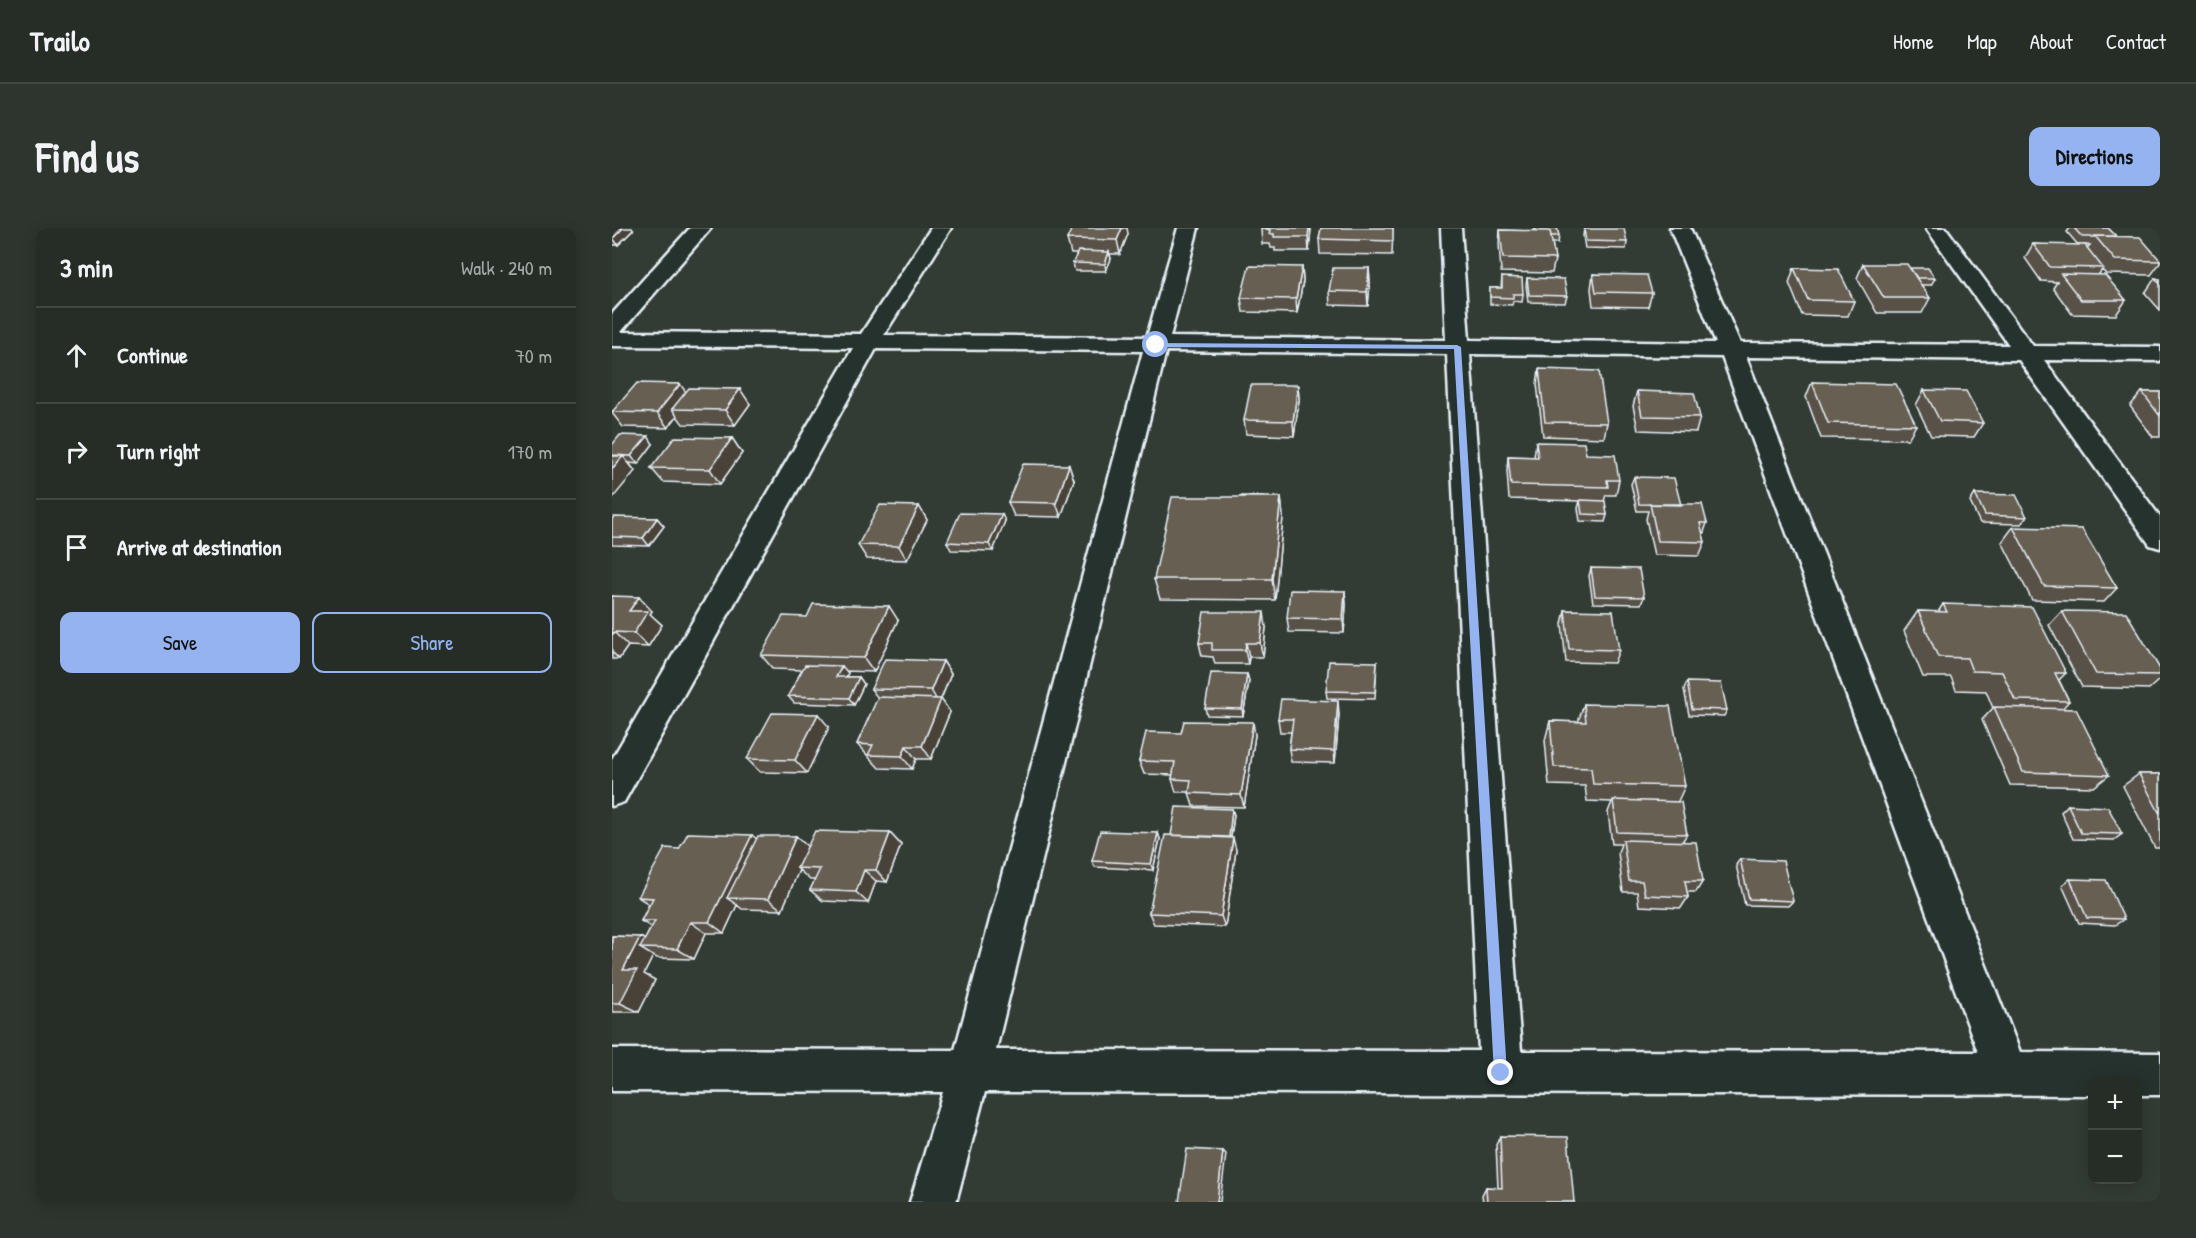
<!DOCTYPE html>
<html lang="en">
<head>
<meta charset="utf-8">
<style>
	body { margin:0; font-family:"Patrick Hand",sans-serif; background:#2e352f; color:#f1f3f6 }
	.controls { position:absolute; right:18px; bottom:18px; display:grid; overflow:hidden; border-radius:12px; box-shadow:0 3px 15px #0003 }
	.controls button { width:54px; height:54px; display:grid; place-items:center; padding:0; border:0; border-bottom:2px solid #424944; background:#262d27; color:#f1f3f6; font:30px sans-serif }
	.stop { position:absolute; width:18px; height:18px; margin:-14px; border:4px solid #95b2f1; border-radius:50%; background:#fff }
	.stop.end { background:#95b2f1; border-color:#fff; box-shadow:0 2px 6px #0008 }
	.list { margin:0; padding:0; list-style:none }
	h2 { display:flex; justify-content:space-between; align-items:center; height:78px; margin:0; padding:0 24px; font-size:26px }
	h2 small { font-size:20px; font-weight:400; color:#a4a8a7 }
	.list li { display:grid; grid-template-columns:39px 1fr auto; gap:18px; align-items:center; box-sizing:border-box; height:96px; padding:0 24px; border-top:2px solid #424944 }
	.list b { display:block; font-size:22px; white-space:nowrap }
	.list em { font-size:20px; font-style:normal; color:#a4a8a7 }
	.actions { display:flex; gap:12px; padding:18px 24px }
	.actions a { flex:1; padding:14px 0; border:2px solid #95b2f1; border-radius:12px; text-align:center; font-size:21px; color:#95b2f1 }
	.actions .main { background:#95b2f1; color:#111 }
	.icon { flex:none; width:33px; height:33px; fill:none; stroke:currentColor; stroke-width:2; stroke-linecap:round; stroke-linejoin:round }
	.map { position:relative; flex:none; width:1548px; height:974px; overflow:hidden; border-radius:12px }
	header { display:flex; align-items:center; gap:36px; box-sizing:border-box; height:84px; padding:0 30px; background:#262d27; border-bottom:2px solid #424944 }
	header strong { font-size:28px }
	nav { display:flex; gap:33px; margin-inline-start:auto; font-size:21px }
	.intro { display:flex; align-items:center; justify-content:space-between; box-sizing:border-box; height:144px; padding:0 36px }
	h1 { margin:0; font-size:42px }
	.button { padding:15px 27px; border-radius:12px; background:#95b2f1; color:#111; font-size:21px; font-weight:700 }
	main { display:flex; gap:36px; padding:0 36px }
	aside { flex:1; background:#262d27; border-radius:12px; box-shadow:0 3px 15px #0003 }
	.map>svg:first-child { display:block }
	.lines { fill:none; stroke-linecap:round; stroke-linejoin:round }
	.minor-casing { stroke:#e8f1f8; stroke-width:5 }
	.minor { fill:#26332d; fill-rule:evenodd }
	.wall { fill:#595147; stroke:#e8f1f8; stroke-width:1.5 }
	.shaded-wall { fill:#494239; stroke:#e8f1f8; stroke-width:1.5 }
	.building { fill:#685e52; stroke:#e8f1f8; stroke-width:1.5 }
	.route { fill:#95b2f1 }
</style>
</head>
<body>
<header>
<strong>Trailo</strong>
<nav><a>Home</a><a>Map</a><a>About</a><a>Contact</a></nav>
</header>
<div class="intro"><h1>Find us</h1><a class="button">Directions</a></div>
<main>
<aside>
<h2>3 min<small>Walk · 240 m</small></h2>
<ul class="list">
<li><svg class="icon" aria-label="ahead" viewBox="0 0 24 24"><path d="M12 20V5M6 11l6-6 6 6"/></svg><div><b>Continue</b></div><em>70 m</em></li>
<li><svg class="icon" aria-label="right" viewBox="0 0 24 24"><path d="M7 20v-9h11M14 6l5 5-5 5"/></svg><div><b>Turn right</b></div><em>170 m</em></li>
<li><svg class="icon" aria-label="arrive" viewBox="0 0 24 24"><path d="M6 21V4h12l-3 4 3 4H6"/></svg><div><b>Arrive at destination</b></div></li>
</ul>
<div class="actions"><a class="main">Save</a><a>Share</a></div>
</aside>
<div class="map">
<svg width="1548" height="974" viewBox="0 0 1548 974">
	<rect width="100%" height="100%" fill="#333c34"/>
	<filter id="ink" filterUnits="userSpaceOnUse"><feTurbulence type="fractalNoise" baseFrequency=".0167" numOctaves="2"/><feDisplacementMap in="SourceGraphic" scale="12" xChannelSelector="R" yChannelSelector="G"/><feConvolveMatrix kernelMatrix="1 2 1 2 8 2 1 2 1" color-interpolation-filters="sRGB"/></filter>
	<g filter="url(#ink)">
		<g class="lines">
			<g class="minor-casing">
				<path id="minor" d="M78,0H99L9,104L249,106L319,0H339L272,107L535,109L566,0H586L558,109L834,112L829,0H849L857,112L1104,115L1058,0H1078L1128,115L1397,117L1314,0H1334L1421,118L1548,119V133L1432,132L1548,289V320L1538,317L1407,132L1134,129L1408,824L1548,825V867H1526V852H1480V867L373,864L344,974H298L331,864L0,863V821L343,822L531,123L264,121L12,574L0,578V531L241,120L0,118V86ZM554,123L835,126L867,823L384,822ZM858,126L1110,129L1366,824L909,823Z"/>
			</g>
			<use href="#minor" class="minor"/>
		</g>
		<path class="wall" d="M0,0L21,2L6,17H0Z
			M699,0L697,23H663V20H659L658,16H650L649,1Z
			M781,0L780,27L708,26L707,11Z
			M922,0H945L947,8L946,15H940L943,31L940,45L889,44L887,16L888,2L922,3Z
			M1458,0H1496L1504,8L1548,32V35L1539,47L1494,46L1490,42L1487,46L1514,72L1504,87L1460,86L1441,60L1445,54L1429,53L1413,30L1421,16L1475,20L1478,17H1466L1455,4Z
			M972,1L1015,14L1014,21L973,20L971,8Z
			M516,6L508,26H498L499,31L494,43H463L461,35L465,26H459L455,11Z
			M1251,36L1323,50L1319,57H1309L1318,70L1310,85H1265L1245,50Z
			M690,39L691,53L685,85L631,84L629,70Z
			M757,40L758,55L756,78L718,77L717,63Z
			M1182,40L1242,73L1236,88L1190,87L1177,55Z
			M981,46L1040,65L1036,79L981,78L979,61Z
			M890,49L911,66L910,74L901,73L900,77L878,76V60H889Z
			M915,50L955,68L953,75L916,74L914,57Z
			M1543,50L1548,51V82L1533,65Z
			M927,141L995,195L992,210L931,208L925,156Z
			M1200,154L1304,197L1296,211L1209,210L1194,169Z
			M686,157L687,172L682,208L634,206L632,192Z
			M1312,162L1371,195L1362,209L1319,208L1304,177Z
			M1025,163L1088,189L1084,204L1026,202L1021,178Z
			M74,164L138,176L123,197L71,196L65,188L56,200L11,199L0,185V183Z
			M1530,164H1548V209H1541L1518,178Z
			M120,210L130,225L108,256L51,254L39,240Z
			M924,214L974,226L1007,252L1004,267H994L992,273L995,287L993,294L968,293L966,280L968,273L897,271L895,243L896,228L922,229Z
			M41,216L26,236L17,235L23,243L0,217Z
			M1022,249L1069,276L1095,295L1091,307L1093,314L1087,328L1042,327L1034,291L1036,283H1025L1019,256Z
			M462,252L449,289L402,288L396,274Z
			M1363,266L1415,289L1409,296L1368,295L1358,274Z
			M669,269L671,289L663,372L548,371L542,351Z
			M307,278L315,292L295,332L255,331L246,317Z
			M45,290L52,298L37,318L0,317V291Z
			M393,293L381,323L339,322L335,314Z
			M1401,299L1505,360L1492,374L1420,372L1390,314Z
			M979,340L1032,369L1029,376L981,375L977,348Z
			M733,363L734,377L732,405L677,404L675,390Z
			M0,368L40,383L38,386L50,397L36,419L16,418L7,431H0Z
			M1331,376L1454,445L1447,452L1457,473L1450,481L1497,547L1482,559L1398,557L1370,492L1381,480L1374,463L1344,462L1339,449H1311L1292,403L1306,383L1326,384Z
			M953,382L1007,422L1002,435L954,434L950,396Z
			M1450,383L1548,441V451L1537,461L1470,459L1437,397Z
			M286,392L262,444L234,443L236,445L233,449H247L252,456L242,477L182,475L176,468L190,442L161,441L149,427Z
			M654,399L651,429H637L636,436H603L601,429L590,428L587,415Z
			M331,433L339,446L329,471L338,484L319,531H304L300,541L267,540L245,516L266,470L259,461Z
			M765,434L763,471L715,470L714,463Z
			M635,446L637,453L631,488L595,487L593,480Z
			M1075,454L1115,482L1112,488L1077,487L1072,461Z
			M972,476L1073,558L1066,573L1075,606L1070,614L1091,653L1084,664H1075L1076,669L1069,680L1027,678L1025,664H1011L1006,624L1009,616H1000L996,584L1000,574L975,573L973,558L937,557L933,512L938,493L966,494Z
			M727,486L723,535L679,534L677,521L679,504H668L666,491Z
			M217,499L195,545L148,544L135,531Z
			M643,507L632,579L581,578L577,564H564L560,551L561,547L532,546L527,533Z
			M1527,546H1548V620H1543L1511,558Z
			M1456,577L1510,606L1502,612L1461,611L1449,584Z
			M620,581L622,587L619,610L624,622L613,699L542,696L537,685L559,608Z
			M278,605L289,617L275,654L264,653L256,675L211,673L198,662L203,652H198L187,642L170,682L130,681L125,677L112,705H94L82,731L45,730L41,728L32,746L43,752L27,784H0V708L28,709L33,712L39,699L29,693L37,676L26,669L144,611L184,608L195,619Z
			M546,605L548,611L541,642L483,639L480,633Z
			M1128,631L1181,673L1176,678L1133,677L1124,637Z
			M1458,651L1512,691L1503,697L1467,695L1450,657Z
			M888,908L962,974H871L870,967L874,959L886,960L884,917Z"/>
		<path class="shaded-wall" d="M11,0H20L21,2L6,17L1,10Z
			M510,0H515L516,6L508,26L505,12Z
			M697,0H699L697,23L696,9Z
			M497,24L499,31L494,43L493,36Z
			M690,39L691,53L685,85L684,71Z
			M757,40L758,55L756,78L755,64Z
			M68,156L79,171L60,181L65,188L56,200L45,185Z
			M686,157L687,172L682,208L681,193Z
			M128,161L138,176L123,197L113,182Z
			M36,208L41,216L26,236L19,228Z
			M120,210L130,225L108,256L98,241Z
			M11,228L23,243L0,271V241Z
			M457,237L462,252L449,289L444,275Z
			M669,269L671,289L663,372L660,351Z
			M307,278L315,292L295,332L287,318Z
			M390,286L393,293L381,323L377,316Z
			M45,290L52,298L37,318L31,310Z
			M733,363L734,377L732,405L731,391Z
			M27,369L40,383L38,386L50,397L36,419L22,405L17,383Z
			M277,378L286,392L262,444L252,430Z
			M652,384L654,399L651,429L648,415Z
			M2,404L16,418L7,431L0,424V407Z
			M634,415L637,429L636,436L633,422Z
			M331,433L339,446L329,471L338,484L319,531L310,518L327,476L319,462Z
			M230,438L236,445L230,456L224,449Z
			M635,446L637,453L631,488L630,481Z
			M247,449L252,456L242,477L237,470Z
			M726,473L727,486L723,535L722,523Z
			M206,486L217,499L195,545L183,532Z
			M641,494L643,507L632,579L629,567Z
			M294,518L304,531L300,541L290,528Z
			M620,581L622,587L618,615L617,609Z
			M278,605L289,617L275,654L264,642Z
			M546,605L548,611L541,642L539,636Z
			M140,607L154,619L115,670L125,677L112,705L97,694Z
			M184,608L197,620L185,640L187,642L170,682L156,671Z
			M621,610L624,622L613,699L609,688Z
			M252,642L264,653L256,675L244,664Z
			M78,694L94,705L82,731L65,721Z
			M28,709L46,719L28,720L41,728L32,746L43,752L27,784L8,775L11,742Z
			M611,923L614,926L608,974H605Z"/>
		<path class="building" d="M0,0H11L1,10Z
			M460,0H510L505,12L455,11Z
			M649,0H697L696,9H662V6H657L658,2L649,1Z
			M709,0H781V13L707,11Z
			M923,0H945L947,8H939L938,3H924Z
			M1462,0H1496L1504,8H1483L1482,9H1470Z
			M972,1H1012L1015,14L974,13Z
			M888,2L938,3L943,31L891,30Z
			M1483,8L1528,9L1548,32V33L1503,32Z
			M1421,16L1473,17L1491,40L1438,39Z
			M466,23L497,24L493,36L461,35Z
			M1251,36H1295L1318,70H1272Z
			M637,38L690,39L684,71L629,70Z
			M721,40H757L755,64L717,63Z
			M1182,40L1226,41L1242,73L1196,72Z
			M1298,40H1316L1323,50H1305Z
			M981,46L1035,47L1040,65L984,64Z
			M1449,46L1493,47L1514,72H1469Z
			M890,49L910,50L911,66H901V70L878,69V60H890Z
			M915,50L952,51L955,68L917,67Z
			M1543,50L1548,51V56Z
			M927,141L987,143L995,195L933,194Z
			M1200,154L1284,156L1304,197L1216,195Z
			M25,155L68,156L45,185L0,184Z
			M639,157H686L681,193L632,192Z
			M77,160L128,161L113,182L60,181Z
			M1312,162L1354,163L1371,195L1328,193Z
			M1025,163L1082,165L1088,189L1030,188Z
			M1530,164H1548V188Z
			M8,207L36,208L19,228L0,227V217Z
			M63,209L120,210L98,241L39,240Z
			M924,214L972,215L974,226L1003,227L1007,252H995L996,259L899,257L896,228L926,229Z
			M0,228H11L0,241Z
			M411,236L457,237L444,275L396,274Z
			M1022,249L1062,250L1069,277L1027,276Z
			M1363,266L1404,267L1415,289L1373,287Z
			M628,268H658L627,269Z
			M560,269H669L660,351H542Z
			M968,272L993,273L995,287L970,286Z
			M1038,276H1090L1095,295H1088L1093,314L1046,313Z
			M268,277L307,278L287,318L246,317Z
			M348,285L390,286L377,316L335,314Z
			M2,289L45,290L31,310L0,309V291Z
			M1401,299L1470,301L1505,360L1432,358Z
			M979,340L1027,341L1032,369L983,368Z
			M678,362L733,363L731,391L675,390Z
			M0,368L27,369L17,383H36L22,405L2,404L0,407Z
			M201,376L277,378L252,430L149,427L171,388L195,389Z
			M1331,376L1420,379L1454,445H1443L1457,473L1403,472L1390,444L1360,443L1355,430L1326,429L1306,383L1335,384Z
			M953,382L1001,383L1007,422L957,421Z
			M1450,383L1514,384L1548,441V447L1484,446Z
			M592,384H652L648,415H634L633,422H600V415H587Z
			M273,431L331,433L319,462L259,461Z
			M717,433L765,434L763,464L714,463Z
			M193,437L230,438L224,449H247L237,470L176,468Z
			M599,445L635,446L630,481L593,480Z
			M1075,454L1109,455L1115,482L1080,481Z
			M266,469L329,471L310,518H294L290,528L256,527L261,517L245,516Z
			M669,471L726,473L722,523L677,521L681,491H666Z
			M972,476L1058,478L1073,558L981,556L979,540L942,539L938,493L974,494Z
			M1382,479L1464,481L1497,547L1411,544Z
			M160,485L206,486L183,532L135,531Z
			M572,493L641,494L629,567L577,565L579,552L560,551L563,534L527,533L534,504L569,505Z
			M1527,546H1548V586Z
			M1001,572L1069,574L1075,606L1005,604Z
			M1456,577L1496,579L1510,606L1469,605Z
			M564,579L620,581L617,609L559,607Z
			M203,603L278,605L264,642H252L244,664L198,662L208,641L185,640Z
			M488,603L546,605L539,636L480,633Z
			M76,605L140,607L97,694H78L65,721L28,720L43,693H29L41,670L26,669L53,620L67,621Z
			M553,607L621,610L609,688L537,685Z
			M146,608H184L156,671L115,670Z
			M1011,612L1084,614L1091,653H1073L1076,669L1033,667L1030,653H1017Z
			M1128,631L1171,633L1181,673L1137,671Z
			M1458,651L1494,652L1512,691L1475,690Z
			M0,708L28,709L11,742H25L8,775H0Z
			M888,908L956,909L962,974H875L874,959L890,960Z
			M575,921L611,923L605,974H567Z"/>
	</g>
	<path class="route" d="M541,115L845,117L849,119L895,845L893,849L889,851L884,849L882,845L842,121L544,119Z"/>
</svg>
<div class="controls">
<button>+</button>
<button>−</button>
</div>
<div class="stop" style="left:544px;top:117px"></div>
<div class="stop end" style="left:889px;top:845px"></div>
</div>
</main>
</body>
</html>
